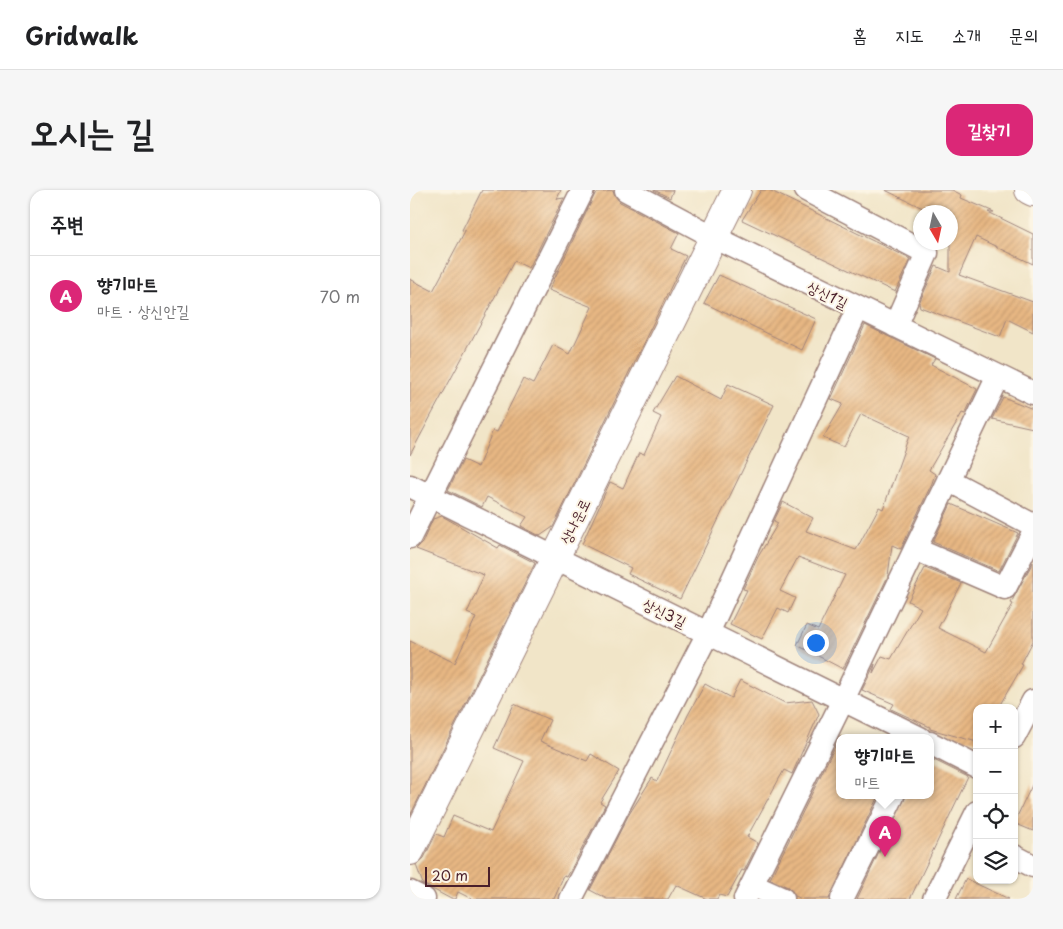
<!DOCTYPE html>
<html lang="ko">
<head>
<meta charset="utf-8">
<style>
	body { margin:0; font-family:"Playpen Sans","Poor Story",sans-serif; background:#f6f6f6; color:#202124 }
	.controls { position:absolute; right:15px; bottom:15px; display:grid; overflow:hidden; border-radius:10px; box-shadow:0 1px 4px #0004 }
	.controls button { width:45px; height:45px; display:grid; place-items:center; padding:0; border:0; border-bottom:1px solid #e0e0e0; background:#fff; color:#202124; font:25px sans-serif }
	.compass { position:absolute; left:503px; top:15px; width:45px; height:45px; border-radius:50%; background:#fff; box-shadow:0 1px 4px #0004; rotate:171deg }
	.scale { position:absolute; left:15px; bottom:12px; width:65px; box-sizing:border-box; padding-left:5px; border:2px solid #4a1f2b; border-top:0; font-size:14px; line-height:18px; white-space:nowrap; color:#4a1f2b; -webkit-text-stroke:4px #fcf5e5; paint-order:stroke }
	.you { position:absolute; left:405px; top:452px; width:18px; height:18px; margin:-12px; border:4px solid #fff; border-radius:50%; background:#1a73e8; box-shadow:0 0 0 8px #1a73e833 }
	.badge { display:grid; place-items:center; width:32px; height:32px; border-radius:50%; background:#db2777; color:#fff; font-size:16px; font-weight:700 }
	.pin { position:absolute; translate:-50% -41px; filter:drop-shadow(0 1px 2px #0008) }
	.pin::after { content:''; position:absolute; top:26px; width:18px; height:15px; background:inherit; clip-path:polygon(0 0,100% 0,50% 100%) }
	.popup { position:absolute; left:426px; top:544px; width:98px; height:65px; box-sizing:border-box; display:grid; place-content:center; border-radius:10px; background:#fff; filter:drop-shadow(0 1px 4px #0005); font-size:16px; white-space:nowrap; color:#757577 }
	.popup b { font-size:19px; color:#202124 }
	.popup::after { content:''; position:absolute; left:50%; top:100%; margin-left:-10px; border:10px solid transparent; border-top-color:#fff }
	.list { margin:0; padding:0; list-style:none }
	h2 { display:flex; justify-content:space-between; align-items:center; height:65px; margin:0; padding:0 20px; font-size:21px }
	h2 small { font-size:16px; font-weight:400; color:#757577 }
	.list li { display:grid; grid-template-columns:32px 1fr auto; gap:15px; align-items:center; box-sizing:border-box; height:80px; padding:0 20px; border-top:1px solid #e0e0e0 }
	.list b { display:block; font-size:19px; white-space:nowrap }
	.list p { margin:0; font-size:16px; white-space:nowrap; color:#757577 }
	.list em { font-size:16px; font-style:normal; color:#757577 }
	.icon { flex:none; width:28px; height:28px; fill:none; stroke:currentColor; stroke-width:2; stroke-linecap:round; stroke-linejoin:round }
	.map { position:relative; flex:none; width:623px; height:709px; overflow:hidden; border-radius:15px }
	header { display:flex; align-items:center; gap:30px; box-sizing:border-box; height:70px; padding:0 25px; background:#fff; border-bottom:1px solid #e0e0e0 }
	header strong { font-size:24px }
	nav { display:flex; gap:28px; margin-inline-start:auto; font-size:18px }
	.intro { display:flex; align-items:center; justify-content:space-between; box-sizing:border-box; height:120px; padding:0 30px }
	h1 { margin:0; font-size:35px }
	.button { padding:12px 22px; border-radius:15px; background:#db2777; color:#fff; font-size:18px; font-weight:700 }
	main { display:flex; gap:30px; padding:0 30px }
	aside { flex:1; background:#fff; border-radius:15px; box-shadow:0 1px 4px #0004 }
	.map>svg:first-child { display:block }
	.building { fill:url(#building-hatch) }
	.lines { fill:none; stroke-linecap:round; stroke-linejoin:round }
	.street-casing { stroke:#9e827a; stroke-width:25 }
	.secondary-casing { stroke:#9e827a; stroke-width:30 }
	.street { stroke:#fff; stroke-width:22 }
	.secondary { stroke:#fff; stroke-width:28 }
	.labels { text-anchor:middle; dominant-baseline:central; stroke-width:4; stroke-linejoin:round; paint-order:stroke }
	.street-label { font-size:15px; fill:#4a1f2b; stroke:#fcf5e5 }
</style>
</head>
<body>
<header>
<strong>Gridwalk</strong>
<nav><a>홈</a><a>지도</a><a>소개</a><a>문의</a></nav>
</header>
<div class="intro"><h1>오시는 길</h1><a class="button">길찾기</a></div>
<main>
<aside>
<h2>주변<small></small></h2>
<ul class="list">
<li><span class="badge">A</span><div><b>향기마트</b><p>마트 · 상신안길</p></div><em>70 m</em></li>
</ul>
</aside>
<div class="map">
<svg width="623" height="709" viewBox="0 0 623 709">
	<defs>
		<pattern id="building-hatch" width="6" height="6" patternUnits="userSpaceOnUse" patternTransform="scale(1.25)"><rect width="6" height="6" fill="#e7b783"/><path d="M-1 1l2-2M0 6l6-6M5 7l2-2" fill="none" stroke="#c89d71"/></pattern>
	</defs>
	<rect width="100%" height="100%" fill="#fcf5e5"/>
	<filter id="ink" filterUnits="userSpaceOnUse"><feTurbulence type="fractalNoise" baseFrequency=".02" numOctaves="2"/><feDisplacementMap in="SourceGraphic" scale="10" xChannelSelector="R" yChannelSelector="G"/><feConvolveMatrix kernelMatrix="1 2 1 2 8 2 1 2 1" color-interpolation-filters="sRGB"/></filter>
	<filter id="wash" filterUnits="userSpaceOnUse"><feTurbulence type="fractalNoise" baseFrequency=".0096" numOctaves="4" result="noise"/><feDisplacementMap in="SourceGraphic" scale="20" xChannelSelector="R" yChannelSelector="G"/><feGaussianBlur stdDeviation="1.12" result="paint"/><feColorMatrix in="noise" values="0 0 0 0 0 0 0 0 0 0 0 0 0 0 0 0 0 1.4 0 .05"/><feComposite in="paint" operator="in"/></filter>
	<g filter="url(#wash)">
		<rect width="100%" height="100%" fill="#f1e5c8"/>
		<g id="blocks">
			<path class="building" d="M72,0H151L147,9L154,8L119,78L104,71L0,265V89L23,101L55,41L52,40Z
				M203,0L205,6L210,12L269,43L261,59L276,66L143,337L130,346L111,336L117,327L77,307L72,317L38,300L53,270L68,277L83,240L87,242L113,189L123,194L143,155L160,164L182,117L139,100L186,2Z
				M244,0H263L260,8Z
				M351,0H359L500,69L485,102L332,30Z
				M475,0H542L552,5L551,8L584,22H578L623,44V74L566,47L549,85L623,112V142L597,129L590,147L510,117L509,113L526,76L540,82V22H521Z
				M309,85L406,129L392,160L294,113Z
				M455,135L525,169L521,175L567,199L555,224L552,223L519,280L525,284L522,293L491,359L482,355L478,386L433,479L387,455L397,435L408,440L435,385L388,367L370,401L385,408L378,423L368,418L352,449L320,434L337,400L333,399L348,367L368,333L364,331L373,312L403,328L396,341L446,360L469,317L473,319L499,246L451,224L434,257L413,248L433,214L421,209Z
				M265,186L311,210L318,194L364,215L270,409L218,384L221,378L172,354L200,292L213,298L229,263L234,265L251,227L243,223Z
				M593,207L623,219V238L582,229Z
				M541,314L608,343L589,381L523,352Z
				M32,326L88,358L90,355L125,373L0,626V451L45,473L66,427L57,423L74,385L6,359L12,353L23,329Z
				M623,372V451L611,474L613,475L588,518H567V552L520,539V537L481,519L484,514L452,500L465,474L463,483L472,466L481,469L511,418L498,411L515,378L551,393L528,438L576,462L603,414L601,413L604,407Z
				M330,490L375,513L402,510L409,524L382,584L374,580L337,647L348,653L334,681L332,680L317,707L309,705L307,709H297L266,695L258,709H197L180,700L218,626L242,588L247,591L278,525L295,494L321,508Z
				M104,514L140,530L130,551L177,571L181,564L209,581L190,612L195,615L157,687L154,686L144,709H62L48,702L45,709H41L13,694L6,675L14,668L26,644L34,647L43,626L81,642L114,571L84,558Z
				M430,546V606H468L419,709H392L385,706L378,697L360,689Z
				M520,568L558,587L500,709H447L496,606H520Z
				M623,593V641L604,633Z
				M556,689L599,709H546Z"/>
		</g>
	</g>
	<g filter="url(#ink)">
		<use href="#blocks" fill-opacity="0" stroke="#9e827a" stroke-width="1"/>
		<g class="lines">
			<g class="street-casing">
				<path id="street" d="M216,0L304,47L623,203
					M396,0L517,63L485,136
					M538,290L623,335
					M0,296L510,548
					M0,347L173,0
					M505,359L595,398L623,343
					M604,547L623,511
					M520,553L567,577
					M604,666L623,676
					M342,695L373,709
					M0,702L14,709
					M161,709L298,443L448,118
					M335,709L433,510L588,186
					M432,709L483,606
					M524,709L567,622"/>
			</g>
			<g class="secondary-casing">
				<path id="secondary" d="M619,0L623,2
					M0,661L327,0"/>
			</g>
			<use href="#street" class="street"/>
			<use href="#secondary" class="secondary"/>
		</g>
	</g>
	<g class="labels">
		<g class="street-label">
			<text transform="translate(418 104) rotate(26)">상신1길</text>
			<text transform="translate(164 331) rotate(-64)">상나운로</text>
			<text transform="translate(255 422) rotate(26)">상신3길</text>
		</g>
	</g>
</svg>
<div class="controls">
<button>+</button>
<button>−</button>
<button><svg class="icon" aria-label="locate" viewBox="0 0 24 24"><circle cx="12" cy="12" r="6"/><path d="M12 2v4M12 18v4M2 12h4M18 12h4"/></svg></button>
<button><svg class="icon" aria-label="layers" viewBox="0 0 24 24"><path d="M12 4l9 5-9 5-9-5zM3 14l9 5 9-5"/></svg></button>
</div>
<svg class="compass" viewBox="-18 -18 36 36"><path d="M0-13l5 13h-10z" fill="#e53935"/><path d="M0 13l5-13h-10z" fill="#757577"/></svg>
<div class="scale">20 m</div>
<div class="you"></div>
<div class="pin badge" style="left:475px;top:667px">A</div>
<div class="popup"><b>향기마트</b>마트</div>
</div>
</main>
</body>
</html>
